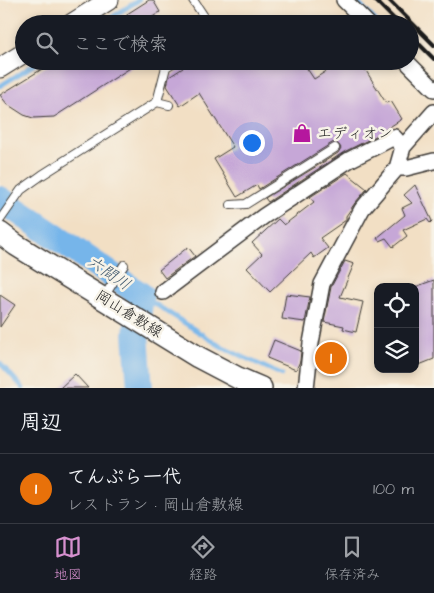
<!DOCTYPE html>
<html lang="ja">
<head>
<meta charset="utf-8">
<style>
	body { margin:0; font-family:"Architects Daughter","Klee One",sans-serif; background:#20242c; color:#f1f3f6 }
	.controls { position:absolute; right:15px; bottom:15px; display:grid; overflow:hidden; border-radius:10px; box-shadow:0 2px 8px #0003 }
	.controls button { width:45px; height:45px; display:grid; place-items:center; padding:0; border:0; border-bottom:1px solid #363941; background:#171b24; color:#f1f3f6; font:25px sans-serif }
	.you { position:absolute; left:251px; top:142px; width:18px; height:18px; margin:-12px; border:4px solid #fff; border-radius:50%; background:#1a73e8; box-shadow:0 0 0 8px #1a73e833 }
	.badge { display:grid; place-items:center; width:32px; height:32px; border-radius:50%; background:#d690ce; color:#fff; font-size:16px; font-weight:700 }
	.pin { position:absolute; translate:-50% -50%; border:2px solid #fff; box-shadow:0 1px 5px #0006 }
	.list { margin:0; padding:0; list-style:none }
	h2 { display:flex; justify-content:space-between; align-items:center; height:65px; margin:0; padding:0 20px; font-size:21px }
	h2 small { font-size:16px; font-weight:400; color:#9ea1a6 }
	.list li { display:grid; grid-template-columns:32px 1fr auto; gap:15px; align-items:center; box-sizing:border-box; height:70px; padding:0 20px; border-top:1px solid #363941 }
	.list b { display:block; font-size:19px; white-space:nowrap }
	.list p { margin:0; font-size:16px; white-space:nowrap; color:#9ea1a6 }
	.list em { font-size:16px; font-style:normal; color:#9ea1a6 }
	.icon { flex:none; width:28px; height:28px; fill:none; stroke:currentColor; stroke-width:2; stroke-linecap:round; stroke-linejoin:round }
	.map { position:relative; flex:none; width:434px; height:388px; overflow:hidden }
	.search { position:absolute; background:#171b24; box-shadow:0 2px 8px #0003; left:15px; right:15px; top:15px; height:55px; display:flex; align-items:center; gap:12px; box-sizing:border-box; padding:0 18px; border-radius:28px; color:#9ea1a6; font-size:19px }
	.sheet { height:135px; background:#171b24 }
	nav { display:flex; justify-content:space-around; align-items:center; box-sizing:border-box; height:70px; border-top:1px solid #363941; background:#171b24; font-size:14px; color:#9ea1a6 }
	nav a { display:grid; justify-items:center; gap:2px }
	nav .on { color:#d690ce }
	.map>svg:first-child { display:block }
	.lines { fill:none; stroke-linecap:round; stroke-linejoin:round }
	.stream { stroke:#76b5ea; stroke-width:4.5 }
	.river { stroke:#76b5ea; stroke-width:26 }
	.building { fill:#c6a7d7 }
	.service-casing { stroke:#3c3935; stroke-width:10 }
	.minor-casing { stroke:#3c3935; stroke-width:18 }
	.tertiary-casing { stroke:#3c3935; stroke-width:21 }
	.secondary-casing { stroke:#3c3935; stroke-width:24 }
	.service { stroke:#fff; stroke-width:8 }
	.minor { stroke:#fff; stroke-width:15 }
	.tertiary { stroke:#fff; stroke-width:19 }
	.secondary { stroke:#fff; stroke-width:21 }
	.rail { stroke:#1c1c1c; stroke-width:4 }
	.labels { text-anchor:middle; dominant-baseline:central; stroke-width:5; stroke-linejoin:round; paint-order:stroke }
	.poi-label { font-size:15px; fill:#1c1c1c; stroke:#f7f3e8; text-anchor:start }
	.street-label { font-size:15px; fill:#1c1c1c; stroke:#f7f3e8 }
	.water-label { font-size:16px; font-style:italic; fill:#40596e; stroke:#f7f3e8 }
</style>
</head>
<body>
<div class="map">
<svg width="434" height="388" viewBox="0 0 434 388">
	<rect width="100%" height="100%" fill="#f7f3e8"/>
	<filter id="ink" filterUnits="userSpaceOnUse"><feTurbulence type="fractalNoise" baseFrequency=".02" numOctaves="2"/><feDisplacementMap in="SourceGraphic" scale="10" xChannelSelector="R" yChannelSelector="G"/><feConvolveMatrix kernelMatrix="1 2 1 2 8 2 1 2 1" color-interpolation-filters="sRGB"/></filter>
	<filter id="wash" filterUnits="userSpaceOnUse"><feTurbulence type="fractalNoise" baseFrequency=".0096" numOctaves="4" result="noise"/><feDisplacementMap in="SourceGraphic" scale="20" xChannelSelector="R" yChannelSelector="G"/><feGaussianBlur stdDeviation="1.12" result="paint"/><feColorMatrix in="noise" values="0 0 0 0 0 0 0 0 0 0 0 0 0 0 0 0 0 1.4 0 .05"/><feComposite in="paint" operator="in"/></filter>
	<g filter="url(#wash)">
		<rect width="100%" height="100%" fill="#f2dfc4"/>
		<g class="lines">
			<path class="stream" d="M355,0L379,24
				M101,24L139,0
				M0,86L40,61
				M141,295L222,347L282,375
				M0,363L23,388"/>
			<path class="river" d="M0,199L141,295L136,334L140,388"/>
		</g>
		<g id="blocks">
			<path class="building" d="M149,0H153L160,12L142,24H116L128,16L127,14Z
				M55,61H141L54,117L33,118L24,115L7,104L0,95Z
				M182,61H302L314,79L342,61H360L386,103L391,101L402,119L374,137L344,152L268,202L265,198L338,153L341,148L339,145L335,142L332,143L259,189L257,185L237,197L214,159L233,147L199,93L180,106L167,86L169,77L183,68L181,64Z
				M347,173L367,189L355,203L346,216V220L320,238L328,248L314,258L311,253L270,292L247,268L262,254L252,243L278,219L284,225L314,202L310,197Z
				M415,185L432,221L430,223L427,219L403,230L407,236L393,247L386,238L379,241L377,238L405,215L402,208L412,203L404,195Z
				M188,247L195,256L165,278L159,270Z
				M345,261L354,264L340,297L363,302L356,332L343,329L344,326L324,322L331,287Z
				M434,280V359L419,365L415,355V287Z
				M286,294L310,297L305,322L282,319Z
				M0,295L15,305L0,327Z
				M274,340L301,351L300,361L296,370L267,358Z
				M75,374L88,388H60Z"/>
		</g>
	</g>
	<g filter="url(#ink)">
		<use href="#blocks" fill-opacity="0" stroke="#3c3935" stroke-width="1"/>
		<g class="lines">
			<g class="service-casing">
				<path id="service" d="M193,0L209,24
					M157,102L169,105
					M231,205L246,204L335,148
					M0,220L21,190L42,175L157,102L166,67L176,61
					M104,297L124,265"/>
			</g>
			<g class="minor-casing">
				<path id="minor" d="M344,0L368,24
					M406,61L434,89
					M397,168H406L434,161
					M163,292L264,216L349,160L394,137L403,147
					M306,388L311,343L322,284L362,209L397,168L403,147L434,112"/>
			</g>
			<g class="tertiary-casing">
				<path id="tertiary" d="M71,24L109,0
					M0,68L24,53"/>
			</g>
			<g class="secondary-casing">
				<path id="secondary" d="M0,233L16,245L198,357L238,378L261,388"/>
			</g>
			<use href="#service" class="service"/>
			<use href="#minor" class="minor"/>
			<use href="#tertiary" class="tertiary"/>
			<use href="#secondary" class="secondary"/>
			<path class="rail" d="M375,0L399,24
				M389,0L434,45
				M410,35L434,59"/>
		</g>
	</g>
	<defs>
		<g id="shop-bare" transform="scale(1.5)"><path d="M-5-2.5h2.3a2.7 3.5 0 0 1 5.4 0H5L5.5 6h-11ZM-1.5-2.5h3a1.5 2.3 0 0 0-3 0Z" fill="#b5179e" stroke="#f7f3e8" stroke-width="2.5" paint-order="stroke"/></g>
	</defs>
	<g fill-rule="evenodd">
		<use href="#shop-bare" x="302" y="133"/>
	</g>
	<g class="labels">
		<g class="poi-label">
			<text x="317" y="133">エディオン</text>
		</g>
		<g class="street-label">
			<text transform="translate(129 314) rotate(32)">岡山倉敷線</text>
		</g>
		<g class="water-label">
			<text transform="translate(109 273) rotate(34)">六間川</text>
		</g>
	</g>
</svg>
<div class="controls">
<button><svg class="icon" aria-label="locate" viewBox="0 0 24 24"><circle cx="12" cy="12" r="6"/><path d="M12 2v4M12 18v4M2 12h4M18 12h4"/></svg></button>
<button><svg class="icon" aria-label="layers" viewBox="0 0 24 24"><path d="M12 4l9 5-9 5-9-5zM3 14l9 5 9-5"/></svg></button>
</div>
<div class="you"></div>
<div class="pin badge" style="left:331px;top:358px;background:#e8710a">1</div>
<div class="search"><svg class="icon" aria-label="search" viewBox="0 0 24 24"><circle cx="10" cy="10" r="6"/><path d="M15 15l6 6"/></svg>ここで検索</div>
</div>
<section class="sheet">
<h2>周辺<small></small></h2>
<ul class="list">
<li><span class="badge" style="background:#e8710a">1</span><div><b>てんぷら一代</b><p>レストラン · 岡山倉敷線</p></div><em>100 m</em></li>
</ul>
</section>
<nav>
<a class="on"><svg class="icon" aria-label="map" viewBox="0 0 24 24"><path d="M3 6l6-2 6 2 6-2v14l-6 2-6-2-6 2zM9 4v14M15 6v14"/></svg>地図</a>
<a><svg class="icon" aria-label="directions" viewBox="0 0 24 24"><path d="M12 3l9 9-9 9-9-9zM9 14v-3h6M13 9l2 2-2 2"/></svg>経路</a>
<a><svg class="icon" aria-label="saved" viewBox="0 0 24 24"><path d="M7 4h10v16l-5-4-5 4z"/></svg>保存済み</a>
</nav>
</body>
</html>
